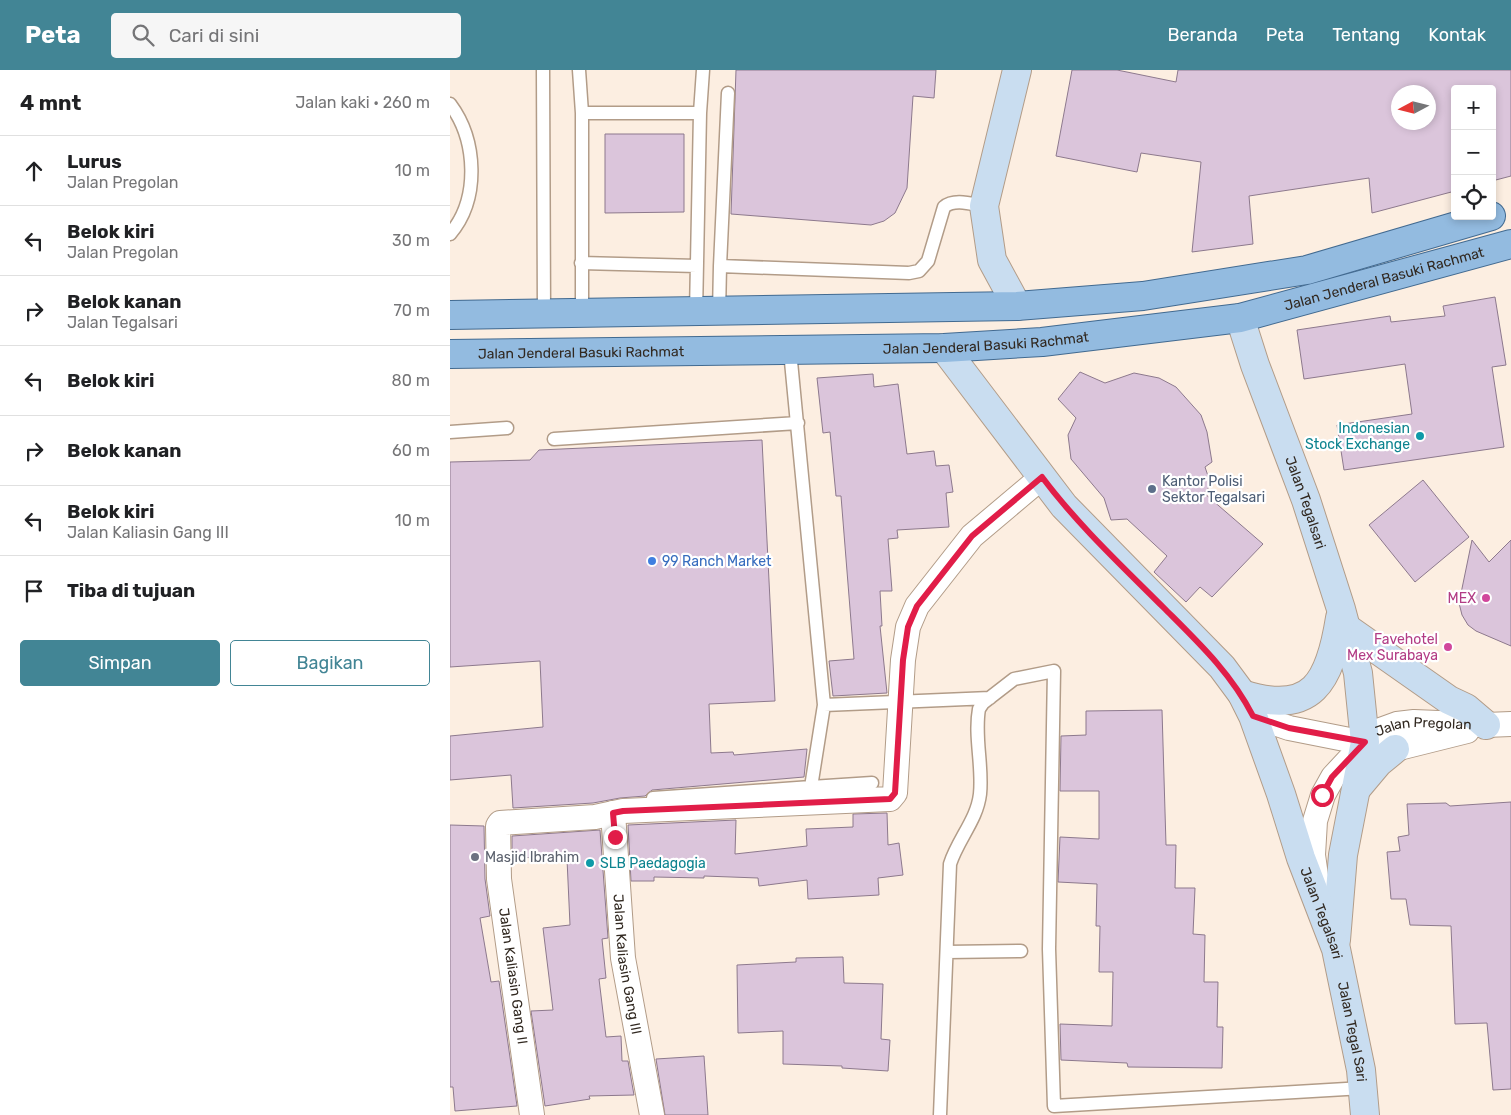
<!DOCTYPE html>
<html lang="id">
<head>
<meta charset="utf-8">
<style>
	body { margin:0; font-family:Rubik,sans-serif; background:#f6f6f6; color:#202124 }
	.controls { position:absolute; right:15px; top:15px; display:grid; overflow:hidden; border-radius:5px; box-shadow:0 2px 8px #0003 }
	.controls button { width:45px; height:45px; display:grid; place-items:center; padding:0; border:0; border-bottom:1px solid #e0e0e0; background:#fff; color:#202124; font:25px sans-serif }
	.compass { position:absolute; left:941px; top:15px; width:45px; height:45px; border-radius:50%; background:#fff; box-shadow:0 2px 8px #0003; rotate:263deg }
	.stop { position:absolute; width:15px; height:15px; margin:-11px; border:4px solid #e11d48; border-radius:50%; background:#fff }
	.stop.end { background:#e11d48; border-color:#fff; box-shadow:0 1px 5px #0008 }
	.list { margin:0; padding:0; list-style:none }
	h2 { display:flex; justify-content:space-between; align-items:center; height:65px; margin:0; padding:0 20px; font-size:21px }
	h2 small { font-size:16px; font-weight:400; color:#757577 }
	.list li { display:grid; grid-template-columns:32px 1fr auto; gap:15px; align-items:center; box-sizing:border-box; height:70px; padding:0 20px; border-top:1px solid #e0e0e0 }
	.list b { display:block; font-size:19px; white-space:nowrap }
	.list p { margin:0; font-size:16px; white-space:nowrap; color:#757577 }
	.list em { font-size:16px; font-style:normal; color:#757577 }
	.actions { display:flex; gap:10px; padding:15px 20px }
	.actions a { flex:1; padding:11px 0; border:1px solid #428595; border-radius:5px; text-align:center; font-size:18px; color:#428595 }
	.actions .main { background:#428595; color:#fff }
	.icon { flex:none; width:28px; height:28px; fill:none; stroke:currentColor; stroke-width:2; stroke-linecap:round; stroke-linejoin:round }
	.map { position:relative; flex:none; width:1061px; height:1045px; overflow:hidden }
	header { display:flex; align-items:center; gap:30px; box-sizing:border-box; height:70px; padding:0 25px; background:#428595; color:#fff }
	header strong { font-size:24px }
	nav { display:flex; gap:28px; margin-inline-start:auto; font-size:18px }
	.search { width:350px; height:45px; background:#f6f6f6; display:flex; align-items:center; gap:12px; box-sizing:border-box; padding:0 18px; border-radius:5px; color:#757577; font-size:19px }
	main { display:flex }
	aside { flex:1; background:#fff }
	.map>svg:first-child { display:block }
	.building { fill:#dbc5db; stroke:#8d798d; fill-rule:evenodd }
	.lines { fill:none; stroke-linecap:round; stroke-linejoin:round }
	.lane-casing { stroke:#b29c88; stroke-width:15 }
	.street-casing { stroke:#b29c88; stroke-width:26 }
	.secondary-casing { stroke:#b29c88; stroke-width:30 }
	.primary-casing { stroke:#426a90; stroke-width:30 }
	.lane { stroke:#fff; stroke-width:12 }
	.street { stroke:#fff; stroke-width:24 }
	.secondary { stroke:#c9ddf0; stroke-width:28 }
	.primary { stroke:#93bbe0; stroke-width:28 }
	.route { stroke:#e11d48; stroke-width:6 }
	.culture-dot { fill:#0f9aa8; stroke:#fff; stroke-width:2 }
	.service-dot { fill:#5c6f8a; stroke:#fff; stroke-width:2 }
	.shop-dot { fill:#3f7fe0; stroke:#fff; stroke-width:2 }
	.hotel-dot { fill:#d1479c; stroke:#fff; stroke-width:2 }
	.worship-dot { fill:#6b7280; stroke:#fff; stroke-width:2 }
	.labels { text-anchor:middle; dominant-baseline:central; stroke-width:4.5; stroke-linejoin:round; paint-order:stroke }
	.street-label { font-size:14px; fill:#312820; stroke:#fff }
	.culture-label { font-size:14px; fill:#0d838f; stroke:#fff; text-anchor:end }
	.service-label { font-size:14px; fill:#4e5e75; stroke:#fff; text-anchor:start }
	.shop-label { font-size:14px; fill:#366cbe; stroke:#fff; text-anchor:start }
	.hotel-label { font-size:14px; fill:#b23c85; stroke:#fff; text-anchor:end }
	.worship-label { font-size:14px; fill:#5b616d; stroke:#fff; text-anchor:start }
</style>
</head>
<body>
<header>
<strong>Peta</strong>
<div class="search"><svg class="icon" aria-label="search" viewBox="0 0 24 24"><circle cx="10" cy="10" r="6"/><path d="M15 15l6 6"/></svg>Cari di sini</div>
<nav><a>Beranda</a><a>Peta</a><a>Tentang</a><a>Kontak</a></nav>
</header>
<main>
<aside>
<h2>4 mnt<small>Jalan kaki · 260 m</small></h2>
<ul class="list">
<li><svg class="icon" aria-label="ahead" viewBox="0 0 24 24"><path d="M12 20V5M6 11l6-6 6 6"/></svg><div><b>Lurus</b><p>Jalan Pregolan</p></div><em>10 m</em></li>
<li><svg class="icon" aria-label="left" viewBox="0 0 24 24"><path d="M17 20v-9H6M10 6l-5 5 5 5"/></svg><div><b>Belok kiri</b><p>Jalan Pregolan</p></div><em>30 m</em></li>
<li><svg class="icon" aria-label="right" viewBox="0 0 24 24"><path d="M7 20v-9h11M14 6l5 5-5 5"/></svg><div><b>Belok kanan</b><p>Jalan Tegalsari</p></div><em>70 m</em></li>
<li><svg class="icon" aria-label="left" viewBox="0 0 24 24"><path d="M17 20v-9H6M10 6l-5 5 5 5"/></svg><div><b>Belok kiri</b></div><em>80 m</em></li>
<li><svg class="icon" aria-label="right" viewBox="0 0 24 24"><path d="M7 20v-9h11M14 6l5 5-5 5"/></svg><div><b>Belok kanan</b></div><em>60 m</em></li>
<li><svg class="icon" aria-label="left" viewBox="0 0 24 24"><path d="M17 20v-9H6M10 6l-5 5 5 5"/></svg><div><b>Belok kiri</b><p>Jalan Kaliasin Gang III</p></div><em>10 m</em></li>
<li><svg class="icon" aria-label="arrive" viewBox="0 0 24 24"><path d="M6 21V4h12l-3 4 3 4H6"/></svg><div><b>Tiba di tujuan</b></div></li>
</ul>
<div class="actions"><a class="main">Simpan</a><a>Bagikan</a></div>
</aside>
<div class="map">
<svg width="1061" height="1045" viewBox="0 0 1061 1045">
	<rect width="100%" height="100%" fill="#fceee1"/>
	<path class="building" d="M286,0H486L484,28L463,26L457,118L445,143L434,151L421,155L281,144Z
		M622,0H667L726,12L728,0H1061V106L1042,111V19H1005V121L922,143L919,108L799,126L803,174L742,182L751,92L691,83L687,102L606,86ZM948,22H978V52H948Z
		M155,64H234V142L155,143Z
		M1045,227L1056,295L1042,297L1054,377L894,400L887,355L962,344L955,294L854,309L847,260L940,246L941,252L995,246L993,236Z
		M630,302L655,313L684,303L709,308L726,317L751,345L757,362L762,392L755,397L761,415L754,423L813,474L762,527L750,517L736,532L704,502L717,486L677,449L661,450L654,428L621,389L618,365L626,348L608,329Z
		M423,304L424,317L448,314L457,384L484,381L486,396L499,395L503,422L496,423L499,457L447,460L448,468L438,469L442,521H430L432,556H430L437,623L383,626L379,591L404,589L391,426H386L380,362L373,363L367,308Z
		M312,370L325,631L259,634L261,683L283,682L284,685L357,679L354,707L202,720L195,726L170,728L143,733L63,738L61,705L0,710V666L93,657L90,591L0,597V392L80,390L89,380Z
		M973,410L1019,467L965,512L919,455Z
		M1022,470L1039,492L1061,470V576L1026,561L1018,555L1012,545L1009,533Z
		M712,640L716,775H726L725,818H745L743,864L755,865L754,912H768L767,957H773L772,998L678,997L677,993L611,990L610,954L662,956L663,902H649L650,856H646L647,814L608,812L610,767L649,769V721H610L611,666L636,665V641Z
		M1061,732V1019L1043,1020L1037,953L1005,954L1001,856L960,855L956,829H941L937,782L950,781L948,767L959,765L957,734L996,733L1000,736Z
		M437,743L438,775L449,773L453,805L428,808L429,825L358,829L357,810L309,816L308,808L254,806V808L204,807V811H181L178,755L286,750L285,784L357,776L356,759L403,757V744Z
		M0,755L34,756L35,809L40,846L30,848L41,912L49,911L67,1036L5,1041L3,1017H0Z
		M150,760L158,868L152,869L156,908L149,909L156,967L171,966L172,991H178L184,1025L139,1026L140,1029L95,1036L81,941L103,940L93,858L120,855L117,789L62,787V766Z
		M393,887L394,913L433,914L431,969L440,970L438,1001L392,998V996L333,994V961L288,963L287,895L346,892V888Z
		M254,986L258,1045H215L206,989Z"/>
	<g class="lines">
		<g class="lane-casing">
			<path id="lane" d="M93,0L94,244
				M129,0L132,43
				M0,34C27,70 30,129 0,164
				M250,43L253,0
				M131,193L247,196
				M270,196L278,23
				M269,243L270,196L459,203L469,201L478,191L494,137C504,128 522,134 534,136
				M132,244V43H250L246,243
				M0,362L57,358
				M104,369L348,353
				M374,635L540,628
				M361,717L422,713
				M203,728L361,717L374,635L340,281
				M497,882L571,881
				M490,1045L500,794C508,769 527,750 530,724C533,696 524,666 529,639L533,633L564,609L604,601L599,879L604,1036L913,1018"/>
		</g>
		<g class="street-casing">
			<g id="street">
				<path d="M803,646L839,658L945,679L1017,661"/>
				<path id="s1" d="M163,743L173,888L202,1045"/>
				<path id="s2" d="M867,813L863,785L865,751L873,725L883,707L925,662L947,654L964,652L1036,655L1061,654"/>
				<path d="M82,1045L49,809L48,756L50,753L145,747L173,741L440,729L445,723L453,590L458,557L467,536L522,466L592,407"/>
			</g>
		</g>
		<g class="secondary-casing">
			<g id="secondary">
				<path d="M567,0L534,136L542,190L567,236"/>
				<path id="s3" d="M790,248L805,295L856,430L891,539L908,603L915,672L893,785L886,870"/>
				<path id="s4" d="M494,278L614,436L772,597L792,624L803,646L831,724L851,788L886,879L911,1000L915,1045"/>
				<path d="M895,557L999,630L1016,638L1036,655"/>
				<path d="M792,624C863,647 880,611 890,548"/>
				<path d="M907,718L928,693L945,679"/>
			</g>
		</g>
		<g class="primary-casing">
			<g id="primary">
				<path d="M0,245L567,236L693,226L857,200L1041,146"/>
				<path id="s5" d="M0,284L494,278L592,272L790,248L1061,174"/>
			</g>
		</g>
		<use href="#lane" class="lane"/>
		<use href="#street" class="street"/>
		<use href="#secondary" class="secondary"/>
		<use href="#primary" class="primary"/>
	</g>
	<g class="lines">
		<path class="route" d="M165,767L163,743L173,741L440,729L445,723L453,590L458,557L467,536L522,466L592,407C628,455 672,496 714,538C748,572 781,603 803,646L839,658L915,672L882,707L872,725"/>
	</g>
	<g class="culture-dot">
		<circle cx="970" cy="366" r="5"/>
		<circle cx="140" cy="793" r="5"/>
	</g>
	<circle class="service-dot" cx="702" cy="419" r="5"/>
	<circle class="shop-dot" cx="202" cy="491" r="5"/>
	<g class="hotel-dot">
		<circle cx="1036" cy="528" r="5"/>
		<circle cx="998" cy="577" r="5"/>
	</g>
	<circle class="worship-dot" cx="25" cy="787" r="5"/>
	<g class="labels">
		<g class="street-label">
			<text stroke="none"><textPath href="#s5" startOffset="941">Jalan Jenderal Basuki Rachmat</textPath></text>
			<text stroke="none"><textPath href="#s5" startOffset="536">Jalan Jenderal Basuki Rachmat</textPath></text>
			<text stroke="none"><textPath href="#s5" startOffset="131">Jalan Jenderal Basuki Rachmat</textPath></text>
			<text stroke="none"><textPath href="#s3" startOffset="196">Jalan Tegalsari</textPath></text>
			<text stroke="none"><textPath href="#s2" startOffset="221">Jalan Pregolan</textPath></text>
			<text stroke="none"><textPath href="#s4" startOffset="691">Jalan Tegalsari</textPath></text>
			<text stroke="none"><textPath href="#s1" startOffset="152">Jalan Kaliasin Gang III</textPath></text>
			<text transform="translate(63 906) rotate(82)">Jalan Kaliasin Gang II</text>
			<text stroke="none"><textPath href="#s4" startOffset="814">Jalan Tegal Sari</textPath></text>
		</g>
		<g class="culture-label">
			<text x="960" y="358">Indonesian<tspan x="960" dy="16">Stock Exchange</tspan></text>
			<text x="150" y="793" text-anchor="start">SLB Paedagogia</text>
		</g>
		<g class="service-label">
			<text x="712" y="411">Kantor Polisi<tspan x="712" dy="16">Sektor Tegalsari</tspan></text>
		</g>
		<g class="shop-label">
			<text x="212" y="491">99 Ranch Market</text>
		</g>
		<g class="hotel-label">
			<text x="1026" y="528">MEX</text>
			<text x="988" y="569">Favehotel<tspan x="988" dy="16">Mex Surabaya</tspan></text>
		</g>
		<g class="worship-label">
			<text x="35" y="787">Masjid Ibrahim</text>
		</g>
	</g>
</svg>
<div class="controls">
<button>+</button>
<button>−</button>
<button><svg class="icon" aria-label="locate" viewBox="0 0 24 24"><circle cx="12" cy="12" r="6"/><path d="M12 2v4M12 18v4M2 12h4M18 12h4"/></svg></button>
</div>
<svg class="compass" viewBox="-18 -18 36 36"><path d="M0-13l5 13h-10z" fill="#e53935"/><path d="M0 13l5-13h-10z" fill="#757577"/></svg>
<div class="stop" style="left:872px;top:725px"></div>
<div class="stop end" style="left:165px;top:767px"></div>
</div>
</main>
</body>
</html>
